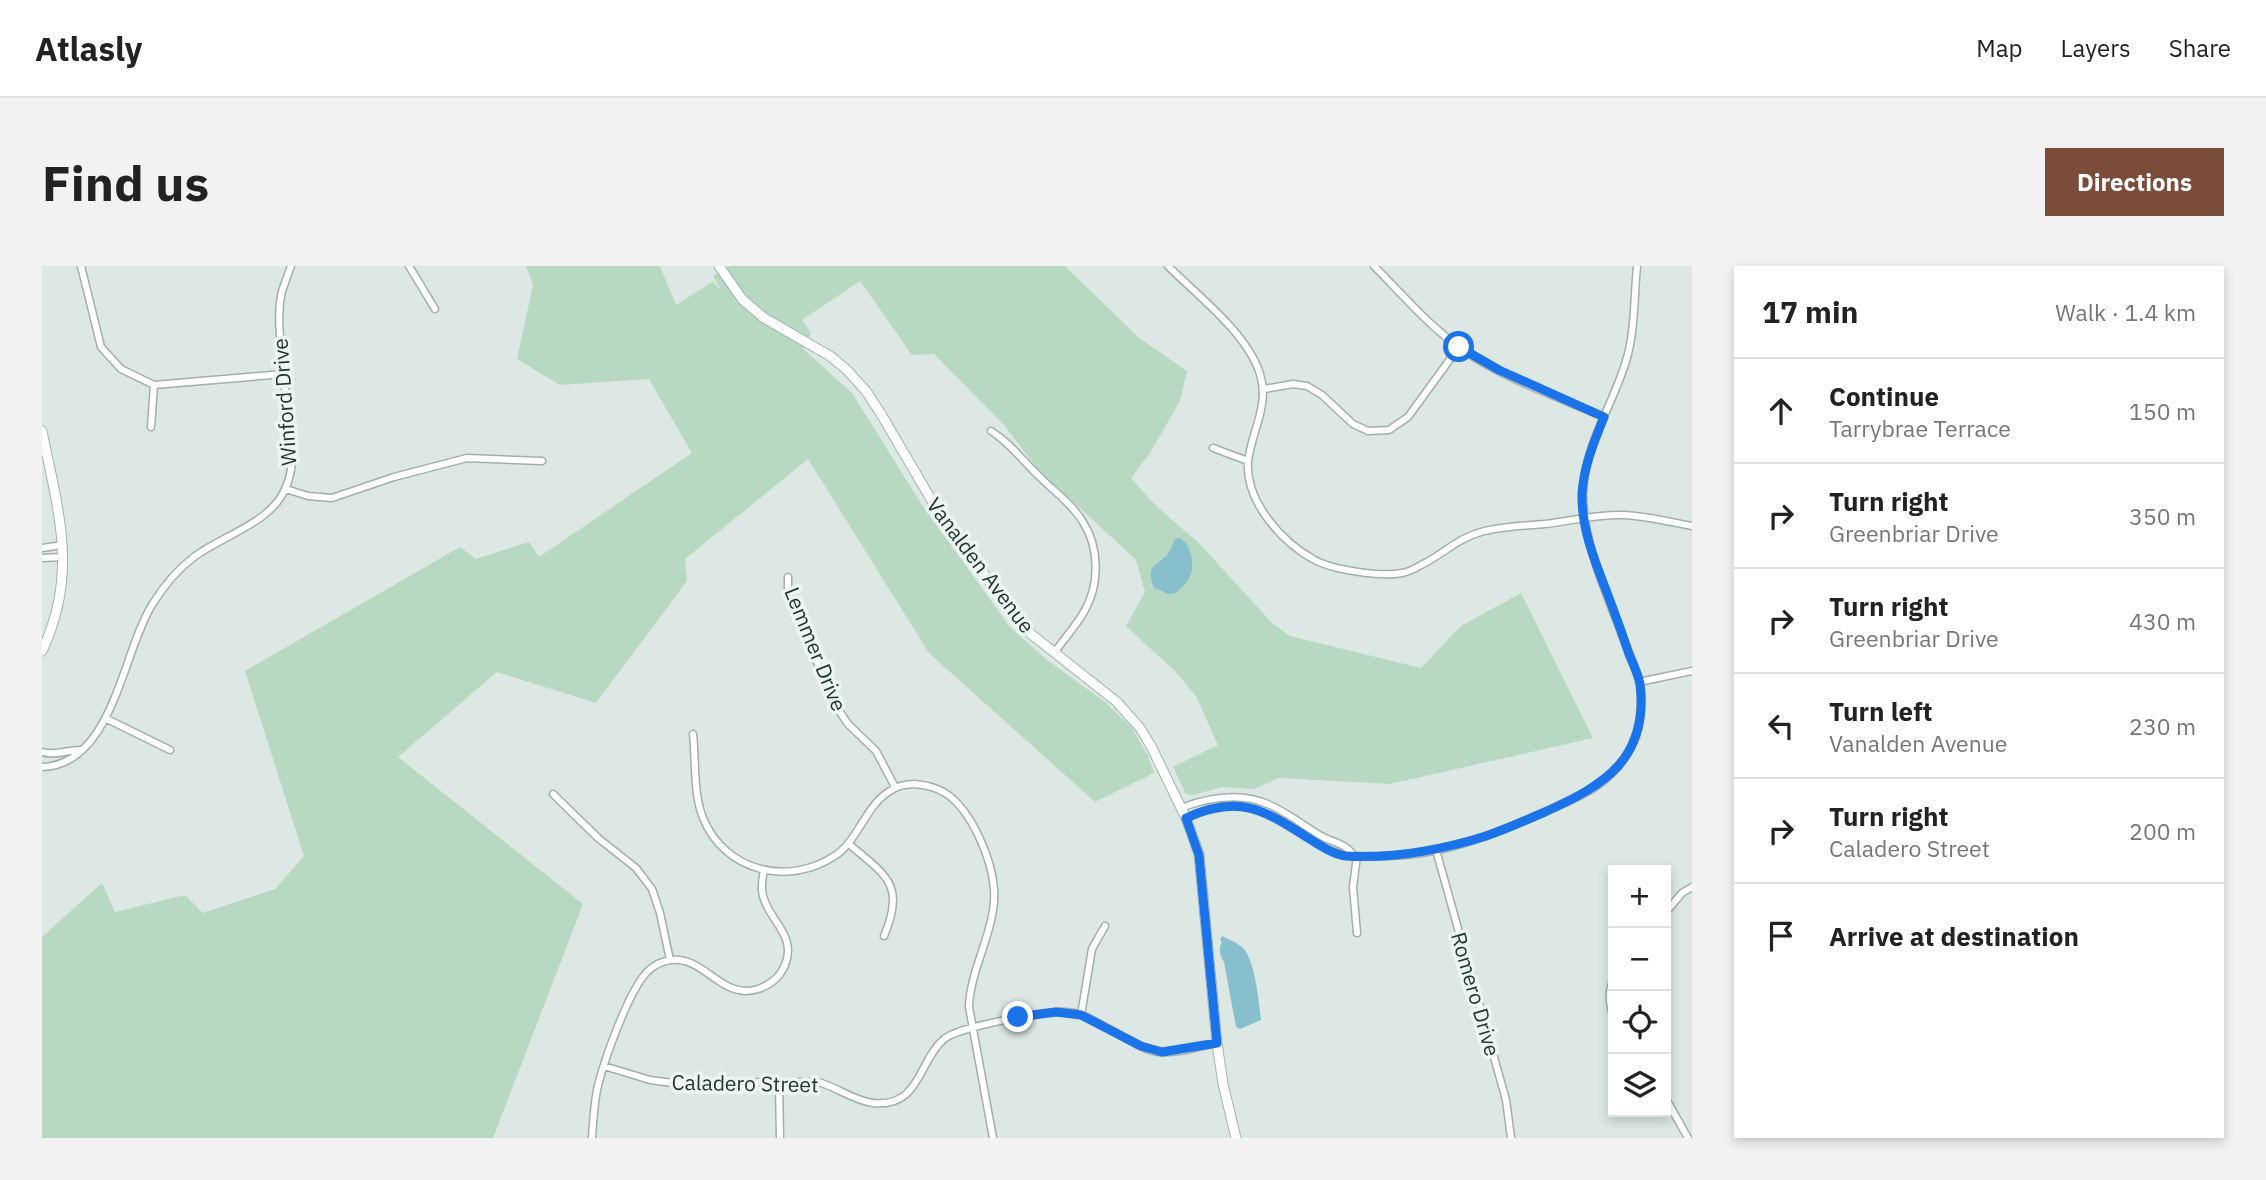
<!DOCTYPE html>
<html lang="en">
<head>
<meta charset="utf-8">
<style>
	body { margin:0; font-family:"IBM Plex Sans",sans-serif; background:#f2f2f2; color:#222 }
	.controls { position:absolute; right:21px; bottom:21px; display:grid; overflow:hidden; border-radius:0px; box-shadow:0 4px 10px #0003 }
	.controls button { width:63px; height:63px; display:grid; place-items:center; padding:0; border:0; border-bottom:2px solid #e0e0e0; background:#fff; color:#222; font:35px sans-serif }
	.stop { position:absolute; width:21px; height:21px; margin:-16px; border:5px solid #1a73e8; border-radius:50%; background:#fff }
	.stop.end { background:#1a73e8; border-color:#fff; box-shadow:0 2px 7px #0008 }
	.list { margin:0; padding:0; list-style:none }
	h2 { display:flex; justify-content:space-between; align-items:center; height:91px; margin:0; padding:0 28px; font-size:30px }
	h2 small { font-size:23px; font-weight:400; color:#767676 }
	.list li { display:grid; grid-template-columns:46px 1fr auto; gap:21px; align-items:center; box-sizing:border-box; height:105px; padding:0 28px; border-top:2px solid #e0e0e0 }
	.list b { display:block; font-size:26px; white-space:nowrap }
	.list p { margin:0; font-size:23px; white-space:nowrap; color:#767676 }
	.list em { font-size:23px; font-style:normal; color:#767676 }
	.icon { flex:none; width:38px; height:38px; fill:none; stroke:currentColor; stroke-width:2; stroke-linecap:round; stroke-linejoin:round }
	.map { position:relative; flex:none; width:1650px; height:872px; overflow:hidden; border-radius:0px }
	header { display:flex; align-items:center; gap:42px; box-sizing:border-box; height:98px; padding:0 35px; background:#fff; border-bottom:2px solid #e0e0e0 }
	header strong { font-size:33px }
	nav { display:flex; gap:38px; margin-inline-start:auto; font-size:24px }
	.intro { display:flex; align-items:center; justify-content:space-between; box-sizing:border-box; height:168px; padding:0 42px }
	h1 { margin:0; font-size:49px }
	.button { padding:18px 32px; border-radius:0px; background:#7c4c3b; color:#fff; font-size:24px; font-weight:700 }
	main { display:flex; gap:42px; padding:0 42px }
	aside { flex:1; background:#fff; border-radius:0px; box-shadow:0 4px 10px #0003 }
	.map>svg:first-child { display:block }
	.green { fill:#b7d9c1 }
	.water { fill:#87c0cc }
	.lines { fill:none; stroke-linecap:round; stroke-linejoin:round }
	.street-casing { stroke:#a1afab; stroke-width:9 }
	.secondary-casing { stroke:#9db4ac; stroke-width:11 }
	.street { stroke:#fff; stroke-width:6 }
	.secondary { stroke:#fff; stroke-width:9 }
	.route { stroke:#1a73e8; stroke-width:9 }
	.labels { text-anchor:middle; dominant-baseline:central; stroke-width:7; stroke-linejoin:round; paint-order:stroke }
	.street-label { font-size:21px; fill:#203731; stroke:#edf5f2 }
</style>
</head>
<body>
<header>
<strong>Atlasly</strong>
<nav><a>Map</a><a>Layers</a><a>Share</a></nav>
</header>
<div class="intro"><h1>Find us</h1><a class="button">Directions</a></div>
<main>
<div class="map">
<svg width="1650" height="872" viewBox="0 0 1650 872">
	<rect width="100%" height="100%" fill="#dde8e4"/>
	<path class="green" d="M484,0H618L634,39L670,16L679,23L671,10L687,0H1023L1097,72L1145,105L1138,135L1108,187L1089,212L1115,241L1156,276L1230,357L1248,370L1379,402L1419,360L1479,327L1551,472L1348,518L1237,512L1212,523L1180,521L1151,529L1144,528L1131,501L1176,479L1154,430L1133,405L1084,360L1103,326L1094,294L995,202L962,159L892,88L870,89L818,15L760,54L769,67L761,83L810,127L880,239L968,361L1005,394L1063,436L1090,462L1106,490L1112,507L1053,536L887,387L766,193L643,293L645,315L554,437L455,406L356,491L541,638L451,872H0V671L60,617L73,646L143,629L161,647L233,623L262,590L203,405L418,281L434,293L487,276L497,291L650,187L607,113L518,119L475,93L491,19Z"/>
	<path class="water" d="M1138,272C1150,279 1154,302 1146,314C1143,319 1137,323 1134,327L1127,328L1112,322C1104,300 1111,302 1125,289C1129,284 1130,279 1133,273Z
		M1180,670C1187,673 1195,677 1200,681C1213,692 1217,737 1219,754L1198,763L1194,761L1182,696C1178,690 1176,683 1180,676L1178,674Z"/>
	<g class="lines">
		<g class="street-casing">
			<path id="street" d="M39,0L59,81L79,103L112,119L242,108
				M367,0L393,43
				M1126,0C1156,30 1205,67 1218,108C1228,140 1209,166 1206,196C1203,235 1240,276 1271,293C1289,304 1339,311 1360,307C1366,306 1374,302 1379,299C1400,289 1416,272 1439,266C1459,260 1482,260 1503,258C1529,255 1555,248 1582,249C1604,250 1628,256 1650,260
				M1332,0C1359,27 1386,59 1417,81C1460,112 1514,130 1562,151
				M1222,123L1251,118L1265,120L1280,129L1311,158L1326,165L1347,164L1366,151L1417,81
				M109,161L112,119
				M949,165C970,178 982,197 1000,213C1013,226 1031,239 1041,256C1057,281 1058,317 1043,344C1035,359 1022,373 1012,387
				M1171,182L1206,195
				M244,223L266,230L290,232L352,211L425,192L500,195
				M0,282L21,279
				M0,292L21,291
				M746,311V326L792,437L806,458L834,485L853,521
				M1597,416L1650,405
				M65,453L128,484
				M651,468C654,495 651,527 661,552C683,606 747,621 794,589C817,573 824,539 848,525C855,520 864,518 873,518C883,519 894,521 903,527C929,543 950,593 952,623C955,662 928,702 927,741L951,872
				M0,486C13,490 25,484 38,484
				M0,501C71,499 80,387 110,339C121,321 136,303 152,291C181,269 230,257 244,221C254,198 249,176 246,153C244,137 243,121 242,105C239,79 234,51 240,25C243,17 246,8 249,0
				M511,528L556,572L594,602L610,623L618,647L628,694
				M1139,542C1168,531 1199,526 1228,539C1246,547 1262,560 1279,570C1290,576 1305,578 1311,589
				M1144,552C1193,530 1215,540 1258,567C1269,574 1281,583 1295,587C1310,592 1330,590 1347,590C1404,589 1458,566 1509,543C1524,536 1542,529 1556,519C1589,496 1604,457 1598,417C1595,404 1588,390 1583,377C1566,330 1542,281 1541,230C1540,182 1571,140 1584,95C1593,67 1592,30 1595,0
				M807,578C844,610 864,618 842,670
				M1394,584L1464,834L1469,872
				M1624,646L1640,627L1650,621
				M1315,667L1311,621L1315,590
				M1571,715C1566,727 1567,736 1571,749
				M1039,749L1050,683L1063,660
				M562,800L608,814L631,817L776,816C795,821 812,835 831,837C878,842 876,796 901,774C912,763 960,755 977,751C996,748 1021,742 1040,749C1055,755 1069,765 1083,772C1094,778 1105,785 1117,786C1135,788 1157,780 1175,777
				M737,817L738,872
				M1624,833L1646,872
				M550,872C551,856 552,840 555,824C561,797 586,726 605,706C611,700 620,695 629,694C663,690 680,735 716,723C728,719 738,711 743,699C754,672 732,658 723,636C718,625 720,615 722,604"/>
		</g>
		<g class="secondary-casing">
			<path id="secondary" d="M677,0L700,33L722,52L788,90L805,104L824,125L839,148L900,252L972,348L989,368L1075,436L1098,462L1109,480L1144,552L1157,588L1175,777L1181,818L1194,872
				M0,165C16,245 37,307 0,385"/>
		</g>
		<use href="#street" class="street"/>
		<use href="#secondary" class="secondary"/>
	</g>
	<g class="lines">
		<path class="route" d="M976,751L1014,746L1039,749L1099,780L1120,786L1175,777L1157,589L1144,552C1200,527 1223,545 1271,575C1280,581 1293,589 1304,590C1352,593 1399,584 1444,570C1465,563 1484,554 1503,546C1563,519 1607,492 1598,418C1596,408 1591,398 1587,388C1580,367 1572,345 1564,324C1552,293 1539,261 1540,227C1542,200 1552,176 1562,151L1457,104L1417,81"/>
	</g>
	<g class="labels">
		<g class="street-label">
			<text transform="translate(242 136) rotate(-94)">Winford Drive</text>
			<text transform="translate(939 299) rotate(53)">Vanalden Avenue</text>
			<text transform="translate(774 383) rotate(68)">Lemmer Drive</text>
			<text transform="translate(1434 728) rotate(74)">Romero Drive</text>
			<text transform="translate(703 817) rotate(1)">Caladero Street</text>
		</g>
	</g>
</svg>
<div class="controls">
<button>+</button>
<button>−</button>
<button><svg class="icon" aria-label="locate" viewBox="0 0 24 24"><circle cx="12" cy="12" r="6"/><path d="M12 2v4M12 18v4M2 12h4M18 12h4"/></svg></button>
<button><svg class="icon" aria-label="layers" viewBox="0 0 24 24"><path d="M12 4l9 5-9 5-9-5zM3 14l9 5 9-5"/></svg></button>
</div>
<div class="stop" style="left:1417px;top:81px"></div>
<div class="stop end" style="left:976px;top:751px"></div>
</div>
<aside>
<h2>17 min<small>Walk · 1.4 km</small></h2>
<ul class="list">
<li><svg class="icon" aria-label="ahead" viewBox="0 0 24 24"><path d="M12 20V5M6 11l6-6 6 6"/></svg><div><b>Continue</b><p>Tarrybrae Terrace</p></div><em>150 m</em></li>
<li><svg class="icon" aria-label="right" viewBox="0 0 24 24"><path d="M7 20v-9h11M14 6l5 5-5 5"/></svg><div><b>Turn right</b><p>Greenbriar Drive</p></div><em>350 m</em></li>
<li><svg class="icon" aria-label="right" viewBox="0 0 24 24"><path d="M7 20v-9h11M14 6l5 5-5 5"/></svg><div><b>Turn right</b><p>Greenbriar Drive</p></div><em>430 m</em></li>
<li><svg class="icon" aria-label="left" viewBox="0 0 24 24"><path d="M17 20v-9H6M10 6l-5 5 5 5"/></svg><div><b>Turn left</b><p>Vanalden Avenue</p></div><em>230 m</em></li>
<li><svg class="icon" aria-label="right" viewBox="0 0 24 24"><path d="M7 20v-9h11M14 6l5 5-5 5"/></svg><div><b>Turn right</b><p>Caladero Street</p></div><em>200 m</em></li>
<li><svg class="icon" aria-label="arrive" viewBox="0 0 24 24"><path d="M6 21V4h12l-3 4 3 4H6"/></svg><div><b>Arrive at destination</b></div></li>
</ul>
</aside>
</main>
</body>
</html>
